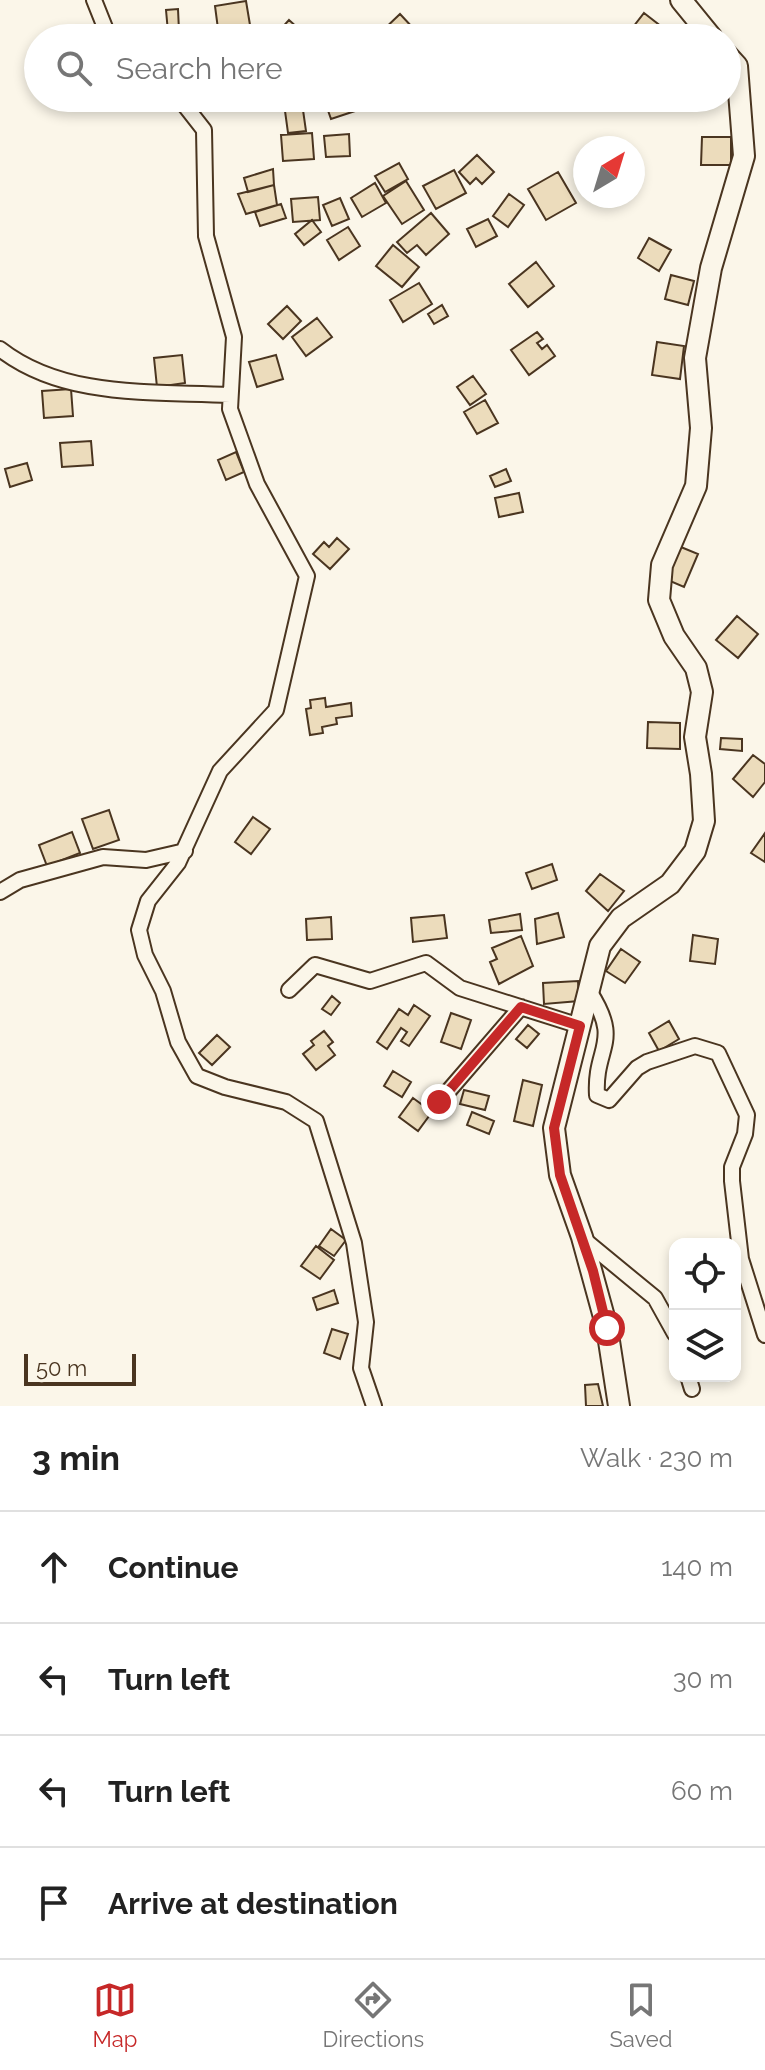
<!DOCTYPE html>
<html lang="en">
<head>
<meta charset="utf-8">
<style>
	body { margin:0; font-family:Raleway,sans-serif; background:#f6f6f6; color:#222 }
	.controls { position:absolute; right:24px; bottom:24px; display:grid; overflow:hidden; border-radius:16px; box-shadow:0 4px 12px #0003 }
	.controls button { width:72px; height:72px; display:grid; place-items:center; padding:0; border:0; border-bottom:2px solid #e0e0e0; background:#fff; color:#222; font:40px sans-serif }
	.compass { position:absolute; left:573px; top:136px; width:72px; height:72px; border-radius:50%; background:#fff; box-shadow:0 4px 12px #0003; rotate:38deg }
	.scale { position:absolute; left:24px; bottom:20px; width:112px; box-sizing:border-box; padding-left:8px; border:4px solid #4a3520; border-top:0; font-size:22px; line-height:28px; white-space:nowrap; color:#4a3520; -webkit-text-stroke:6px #fbf6e9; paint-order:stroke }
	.stop { position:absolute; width:24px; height:24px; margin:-18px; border:6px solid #c62828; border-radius:50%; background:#fff }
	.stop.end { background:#c62828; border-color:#fff; box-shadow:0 2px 8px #0008 }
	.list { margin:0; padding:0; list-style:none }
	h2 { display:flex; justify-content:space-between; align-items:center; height:104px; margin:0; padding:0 32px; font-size:34px }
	h2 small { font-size:26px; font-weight:400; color:#767676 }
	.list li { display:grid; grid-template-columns:52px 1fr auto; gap:24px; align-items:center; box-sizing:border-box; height:112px; padding:0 32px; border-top:2px solid #e0e0e0 }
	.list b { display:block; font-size:30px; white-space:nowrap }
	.list em { font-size:26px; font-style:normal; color:#767676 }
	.icon { flex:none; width:44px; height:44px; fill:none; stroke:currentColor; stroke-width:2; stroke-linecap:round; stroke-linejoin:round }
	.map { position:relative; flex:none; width:765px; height:1406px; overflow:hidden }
	.search { position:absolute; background:#fff; box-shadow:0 4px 12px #0003; left:24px; right:24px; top:24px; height:88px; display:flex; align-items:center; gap:20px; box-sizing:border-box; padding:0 28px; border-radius:44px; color:#767676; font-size:30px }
	.sheet { height:552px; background:#fff }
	nav { display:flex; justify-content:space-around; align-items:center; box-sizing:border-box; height:112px; border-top:2px solid #e0e0e0; background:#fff; font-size:22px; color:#767676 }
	nav a { display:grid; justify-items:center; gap:4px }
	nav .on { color:#c62828 }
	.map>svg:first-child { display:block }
	.building { fill:#ecdcbc; stroke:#4a3520; stroke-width:2 }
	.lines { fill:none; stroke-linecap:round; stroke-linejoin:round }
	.street-casing { stroke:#4a3520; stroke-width:18 }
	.secondary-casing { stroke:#4a3520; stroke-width:24 }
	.street { stroke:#fbf6e9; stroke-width:14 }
	.secondary { stroke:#fbf6e9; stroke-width:20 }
	.route { stroke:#c62828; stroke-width:10 }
</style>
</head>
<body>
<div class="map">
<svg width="765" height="1406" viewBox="0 0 765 1406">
	<rect width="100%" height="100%" fill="#fbf6e9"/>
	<path class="building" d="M246,1L250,25L218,29L215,6Z
		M178,9L179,31L168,32L166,10Z
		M644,13L662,27L654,38H640L630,31Z
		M400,14L414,29L405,38H381L378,35Z
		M289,20L298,28L290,38H286L278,32Z
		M354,98L358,110L331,119L324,99Z
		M303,110L306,131L288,133L285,111Z
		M312,133L314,159L283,161L281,135Z
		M349,134L350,156L326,157L324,136Z
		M702,137H731V165H701Z
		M477,155L494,172L482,184L476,178L470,184L459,172Z
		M399,163L408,179L385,192L375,176Z
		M273,169L274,185L248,192L244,178Z
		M454,170L466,193L436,209L423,186Z
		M558,172L576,203L546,220L528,189Z
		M406,181L424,210L402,224L383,196Z
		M375,183L386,203L362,217L351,198Z
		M274,185L277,205L246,214L238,194Z
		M509,194L524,205L508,227L493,216Z
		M318,197L320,220L293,222L291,199Z
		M340,198L349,219L332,226L323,205Z
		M281,204L286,218L260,226L255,212Z
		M431,213L449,234L426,255L417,245L407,253L397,242Z
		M488,219L497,236L476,247L467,229Z
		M312,220L321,232L304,245L295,234Z
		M348,227L360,246L339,260L327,240Z
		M649,238L671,250L659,271L638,258Z
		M393,245L419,267L402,287L376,266Z
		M536,262L554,286L528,307L509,284Z
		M671,275L694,281L688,305L665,299Z
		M419,283L432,304L403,322L390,300Z
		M442,305L448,316L434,324L428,314Z
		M287,306L301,321L283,339L268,324Z
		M317,318L332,337L306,356L292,337Z
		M537,332L543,339L537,343L542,349L547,345L555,356L529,375L511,350Z
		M657,342L684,346L680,379L652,375Z
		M182,355L185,383L157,387L154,358Z
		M276,355L283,379L257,387L249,362Z
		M473,376L486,394L470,405L457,387Z
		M71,389L73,416L44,418L42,391Z
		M485,400L498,423L477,434L464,412Z
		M91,441L93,465L62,467L60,443Z
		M236,452L244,472L226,480L218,460Z
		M27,463L32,480L10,487L5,469Z
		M506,469L511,481L495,487L490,476Z
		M519,493L523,512L499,517L495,498Z
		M337,538L349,549L330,569L313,554L324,542L329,547Z
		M676,545L698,554L684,587L663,578Z
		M737,616L758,634L738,658L716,640Z
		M325,698L326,707L351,703L352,716L336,718L337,724L322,727L323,733L310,735L306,709L311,708L310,700Z
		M648,722L680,723V749L647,748Z
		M721,738L742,739V751L720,749Z
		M753,755L765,764V782L753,797L733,779Z
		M109,810L119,840L93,849L82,819Z
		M253,817L270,829L251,854L235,842Z
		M72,832L80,853L47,866L39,845Z
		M765,833V862L751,853Z
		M552,864L557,880L532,889L526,873Z
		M600,874L624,891L608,911L586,891Z
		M558,913L564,937L537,944L535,919Z
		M520,914L522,930L491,933L489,920Z
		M444,915L447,938L413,942L411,918Z
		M331,917L332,939L307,940L306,919Z
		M693,935L718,939L715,964L690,961Z
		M521,936L533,966L499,984L490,962L497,959L492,948Z
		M621,949L640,962L625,983L606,971Z
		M578,981L579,1001L544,1004L543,983Z
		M332,996L340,1003L331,1015L322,1009Z
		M414,1005L430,1016L409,1046L401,1041L407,1032L401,1028L387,1049L377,1042L399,1009L408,1015Z
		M451,1013L471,1020L461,1049L441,1042Z
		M669,1021L679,1039L659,1051L649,1033Z
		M528,1025L539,1034L527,1048L516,1039Z
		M324,1031L333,1042L328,1046L335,1055L316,1070L303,1054L314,1045L311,1041Z
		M217,1035L230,1047L212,1065L199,1053Z
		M393,1071L411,1082L402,1097L384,1086Z
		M523,1080L542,1085L533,1126L514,1121Z
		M464,1090L489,1096L485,1110L460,1104Z
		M413,1098L432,1112L418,1131L399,1117Z
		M472,1112L494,1121L489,1134L467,1125Z
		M331,1229L346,1240L334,1256L319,1246Z
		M316,1246L334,1260L320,1279L301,1266Z
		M334,1290L338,1303L317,1310L313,1298Z
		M332,1329L348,1334L340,1359L324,1353Z
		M598,1384L603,1406H586L585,1385Z"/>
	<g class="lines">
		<g class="street-casing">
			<path id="street" d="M94,0L106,30L115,38
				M179,98L204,130L206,236L234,337L230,409L257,484L307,576L276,710L220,771L178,863L148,901L139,930L145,955L163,991L178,1042L197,1076L225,1087L286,1102L316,1121L354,1243L366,1322L361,1368L374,1406
				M0,349C64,399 153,391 230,395
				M0,892L20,880L103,857L146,860L185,851
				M289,990L315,965L370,981L426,963L460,988L580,1026
				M589,991C623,1043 594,1046 597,1095L609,1100L637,1068L647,1062L695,1046L718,1053L747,1115L745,1134L732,1167V1181L741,1259L765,1335
				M439,1102L521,1007
				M582,1238L655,1298L675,1334
				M688,1376L692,1389"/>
		</g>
		<g class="secondary-casing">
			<path id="secondary" d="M681,0L712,38
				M619,1406L607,1328L582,1237L560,1175L554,1128L600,946L621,918L670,884L695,851L704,821L701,774L695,737L702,692L696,668L674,636L659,600L662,565L696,486L701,428L695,358L711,268L744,156L737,66L727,55"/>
		</g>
		<use href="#street" class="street"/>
		<use href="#secondary" class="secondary"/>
	</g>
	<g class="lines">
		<path class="route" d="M439,1102L521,1007L580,1026L554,1128L560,1175L593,1271L607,1328"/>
	</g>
</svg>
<div class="controls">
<button><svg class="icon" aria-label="locate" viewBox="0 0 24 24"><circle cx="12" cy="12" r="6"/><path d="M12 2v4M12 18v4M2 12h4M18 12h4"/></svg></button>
<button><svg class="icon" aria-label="layers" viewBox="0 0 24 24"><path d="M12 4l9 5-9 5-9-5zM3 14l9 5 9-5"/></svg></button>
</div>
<svg class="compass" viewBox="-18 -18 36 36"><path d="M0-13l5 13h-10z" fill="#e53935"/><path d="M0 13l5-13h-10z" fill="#767676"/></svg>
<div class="scale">50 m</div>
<div class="stop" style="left:607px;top:1328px"></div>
<div class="stop end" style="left:439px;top:1102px"></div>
<div class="search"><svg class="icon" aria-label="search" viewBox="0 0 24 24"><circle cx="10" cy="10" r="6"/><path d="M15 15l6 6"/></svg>Search here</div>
</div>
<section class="sheet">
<h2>3 min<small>Walk · 230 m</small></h2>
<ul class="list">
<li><svg class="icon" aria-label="ahead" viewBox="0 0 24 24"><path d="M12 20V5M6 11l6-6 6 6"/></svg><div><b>Continue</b></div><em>140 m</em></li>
<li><svg class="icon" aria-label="left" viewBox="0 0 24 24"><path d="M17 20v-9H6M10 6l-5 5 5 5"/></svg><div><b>Turn left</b></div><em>30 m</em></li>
<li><svg class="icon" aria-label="left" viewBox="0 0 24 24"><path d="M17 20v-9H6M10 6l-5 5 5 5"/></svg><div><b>Turn left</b></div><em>60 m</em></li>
<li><svg class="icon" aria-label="arrive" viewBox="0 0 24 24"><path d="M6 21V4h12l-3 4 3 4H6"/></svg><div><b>Arrive at destination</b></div></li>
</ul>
</section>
<nav>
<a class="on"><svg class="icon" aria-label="map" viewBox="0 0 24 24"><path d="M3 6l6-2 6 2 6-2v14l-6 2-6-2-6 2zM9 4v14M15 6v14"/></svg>Map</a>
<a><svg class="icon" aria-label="directions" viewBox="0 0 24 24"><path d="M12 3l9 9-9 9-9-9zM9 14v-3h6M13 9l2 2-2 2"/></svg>Directions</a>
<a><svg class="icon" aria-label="saved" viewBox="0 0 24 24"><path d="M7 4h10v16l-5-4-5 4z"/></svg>Saved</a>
</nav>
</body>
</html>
